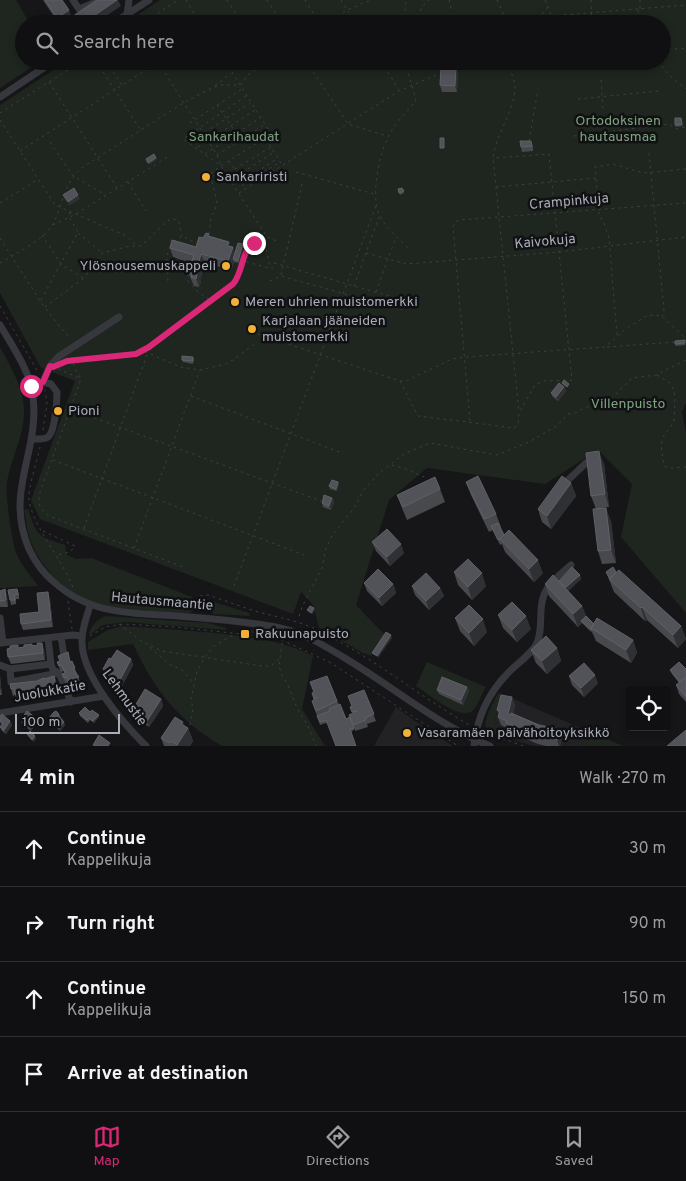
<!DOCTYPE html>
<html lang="en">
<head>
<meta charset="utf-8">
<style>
	body { margin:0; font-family:Overpass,sans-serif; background:#1e1e20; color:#f1f3f6 }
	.controls { position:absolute; right:15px; bottom:15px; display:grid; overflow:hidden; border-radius:5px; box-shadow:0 2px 8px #0003 }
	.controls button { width:45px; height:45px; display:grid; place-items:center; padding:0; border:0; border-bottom:1px solid #303032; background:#101012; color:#f1f3f6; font:25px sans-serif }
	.scale { position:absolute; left:15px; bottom:12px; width:105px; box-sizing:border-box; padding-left:5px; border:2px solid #a8adb8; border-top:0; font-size:14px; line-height:18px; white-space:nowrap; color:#a8adb8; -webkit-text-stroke:4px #111113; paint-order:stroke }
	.stop { position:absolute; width:15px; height:15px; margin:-11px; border:4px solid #db2777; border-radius:50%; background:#fff }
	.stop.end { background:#db2777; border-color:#fff; box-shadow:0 1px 5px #0008 }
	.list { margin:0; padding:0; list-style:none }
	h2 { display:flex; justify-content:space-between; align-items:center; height:65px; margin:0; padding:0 20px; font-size:21px }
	h2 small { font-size:16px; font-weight:400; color:#9c9d9f }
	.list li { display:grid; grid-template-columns:32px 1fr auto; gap:15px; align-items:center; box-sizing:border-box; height:75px; padding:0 20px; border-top:1px solid #303032 }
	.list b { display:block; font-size:19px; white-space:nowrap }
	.list p { margin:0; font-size:16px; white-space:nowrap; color:#9c9d9f }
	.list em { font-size:16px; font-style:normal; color:#9c9d9f }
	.icon { flex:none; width:28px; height:28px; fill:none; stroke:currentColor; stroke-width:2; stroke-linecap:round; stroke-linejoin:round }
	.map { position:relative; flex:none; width:686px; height:746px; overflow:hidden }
	.search { position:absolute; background:#101012; box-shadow:0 2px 8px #0003; left:15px; right:15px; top:15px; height:55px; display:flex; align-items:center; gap:12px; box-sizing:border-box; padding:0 18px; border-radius:28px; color:#9c9d9f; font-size:19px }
	.sheet { height:365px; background:#101012 }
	nav { display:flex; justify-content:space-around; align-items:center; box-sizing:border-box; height:70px; border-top:1px solid #303032; background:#101012; font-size:14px; color:#9c9d9f }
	nav a { display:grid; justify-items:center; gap:2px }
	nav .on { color:#db2777 }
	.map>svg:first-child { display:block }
	.built { fill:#222225 }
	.green { fill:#1e261f }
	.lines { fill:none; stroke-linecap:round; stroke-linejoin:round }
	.path { stroke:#3d3f44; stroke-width:1; stroke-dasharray:2.5 4; stroke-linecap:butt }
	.minor { stroke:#37383d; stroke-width:7 }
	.wall { fill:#47494d }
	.shaded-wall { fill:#2f3033 }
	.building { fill:#525359; stroke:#5f6168 }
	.route { stroke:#db2777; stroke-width:6 }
	.poi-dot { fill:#f2b134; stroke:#111113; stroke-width:2 }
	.labels { text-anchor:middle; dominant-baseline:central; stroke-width:5; stroke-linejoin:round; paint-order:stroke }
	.park-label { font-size:14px; fill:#7fa381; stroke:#111113 }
	.poi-label { font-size:14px; fill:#a8adb8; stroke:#111113; text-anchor:start }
	.street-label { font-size:14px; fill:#a8adb8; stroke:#111113 }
</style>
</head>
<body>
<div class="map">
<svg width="686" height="746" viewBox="0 0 686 746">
	<rect width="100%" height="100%" fill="#161618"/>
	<path class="built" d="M502,694L583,729L584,746H533L492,733Z
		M396,707L412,719L453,746H374Z"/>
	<path class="green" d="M0,0H16L30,24H24V61H41L0,88Z
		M160,0H686V403L682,412L686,433V613L621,537L632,484L598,450L545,484L427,468L389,500L356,605L385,635L371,656L363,653L319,628L313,605L301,592L293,614L40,519L31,500L75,381L41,368L0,293V105L67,61H662V24H124Z
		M0,347C11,368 25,389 24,415C23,438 11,459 7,482C5,494 12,547 18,557C23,567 31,576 38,586L0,588Z
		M28,509C37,537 38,536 65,545L67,555L77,559L91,558L192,597L195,606L193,611L189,613C158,611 124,612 94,602C64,593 36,563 28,533C26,525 26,517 24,510Z
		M211,601L249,613L250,616L213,614L208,608L207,602Z
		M106,616L208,623L226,628V630L125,622L103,625L90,635L89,633C93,624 97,619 106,616Z
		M122,626C153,628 184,630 215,633C250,637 281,640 313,656L302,709L325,746H222C178,720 155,691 133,644L88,650V642L108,630Z
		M247,630L276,632L281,633L280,638L247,632Z
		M427,662L486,687C481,694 478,707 472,711C460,721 427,693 416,686Z
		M498,693L502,694L492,733C491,732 487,730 486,728C483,720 495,700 498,693Z
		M583,729L623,746H584Z"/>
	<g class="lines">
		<path class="path" d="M186,0L201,24
			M227,0L242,24
			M267,0L282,24
			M305,0L320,24
			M341,0L356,24
			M449,0L451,6L450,12
			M497,0L508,24
			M545,0L555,24
			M591,0L592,24
			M640,0V9
			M638,10L639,24
			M551,16L686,5
			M141,24L178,0
			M327,24L347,10L371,0
			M404,24L406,0
			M419,24L421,8L429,0
			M534,24L548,7
			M662,50L686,48
			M96,61L140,129
			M106,61L122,85
			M266,61L270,68
			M306,61L348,124L387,136
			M381,61L399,90
			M405,61L416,100C407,112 394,124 388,137C379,156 370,197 380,216C386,228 398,238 408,248
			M509,61C509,70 515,79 515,88C514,112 495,136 493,158L519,412
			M542,61L554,63L561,61
			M658,61L669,75L686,89
			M158,62L217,155L221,165
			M456,68L477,61
			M601,80L603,111
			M49,82L117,188
			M215,86L231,73
			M246,96L183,139L221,166L267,237L279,242
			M578,99L659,91
			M217,105L240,139
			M0,113L82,61
			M0,120L55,205L124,235L133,241L136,246
			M190,123L242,89
			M574,136L669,124L676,129L686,127
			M266,139L282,165
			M529,141L538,89
			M50,142L73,176L105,195
			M189,143L250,103
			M198,147L255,110
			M20,151L158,62
			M649,153L664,310L662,316
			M205,154L260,118
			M217,155L264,125
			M229,161L237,173L236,175L240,182
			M235,169L271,147
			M296,172L374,194
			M237,176L274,152
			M596,179L599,214L604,223L609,238L617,335
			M128,182L146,211
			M240,183L278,158
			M242,186L280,162
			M496,187L596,178L595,167L613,164L643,173L686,169
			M239,193L399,91L436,75
			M0,203L37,180
			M53,225L76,214L171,155
			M78,233L102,253
			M209,234L211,217L215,211L217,201L212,182L208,176L221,166L271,134L225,61
			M42,235L61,264L83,278
			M0,238L40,301L59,326L71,339
			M174,242L182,236L198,244
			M366,253L406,264L559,252L686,237
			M240,260L272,269
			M0,263C15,254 45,239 53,224C63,204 63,186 80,169L183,103L212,88L221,85H240L249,74L269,61
			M274,263L403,300
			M188,274V281L199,293L211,300
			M281,275L303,180
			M168,281C167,268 165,256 171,245
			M270,281L281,276L402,310
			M354,286L379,217
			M376,292L396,237
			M41,300L78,232L69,217L70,212
			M0,306L38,372
			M45,307L84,278L102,253L130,246H141L164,224L172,218L179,222L182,236
			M258,334L400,381H406L452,359L465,357L605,347L628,327L648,315L662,316L686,339
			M607,347L675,342
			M139,349L180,367L200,370L226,364L233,360L256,343
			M72,357L75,369L81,379L40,492C37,503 40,510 49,516L183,567
			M65,361L130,356L144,351L233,284C243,273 241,251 254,243H259L266,248L269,263L273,269
			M58,369L79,378
			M657,375L670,383L674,390L675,398L674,422L663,437L661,446L664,466L670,468L686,467
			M400,381L418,416L514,428L518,425L519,413L535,385L544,381L572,380L549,154L493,158
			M191,396L342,453
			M70,409L321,501
			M470,421L453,227L455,222L459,220L686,203
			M43,430L47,404L45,390
			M40,447C38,457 27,492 29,500C33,527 63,560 73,588
			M53,460L304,555
			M392,465L409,470L423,477L425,475
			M84,528L149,349
			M43,531L75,546L70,552L57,555
			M134,548L200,370
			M234,586L377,203
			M200,596L208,595C227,601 246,609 266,614C282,618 298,621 313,628C369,654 417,695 471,726
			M68,601L72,629
			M299,616L302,607L322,568L326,548L333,534L355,507L363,491L379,473L404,454L430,443L497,455L529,442L558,425L568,414L575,413L585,408L614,396L632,378L656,375L686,360
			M119,624L141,641L162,651L262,666H271L280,658
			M90,636L105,627L123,624L174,627L251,635L282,640L331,663L458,746
			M283,636L279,666L282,675L288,685L297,708L308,726L316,746
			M150,647L169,664L182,670L193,682
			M190,725L193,710L191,698L197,672L205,657L214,646L235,634
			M484,732L524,746"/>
		<path class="minor" d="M73,0L79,9L101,0
			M127,14L129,0
			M112,24L149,0
			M0,97L54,61
			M0,325C13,347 30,371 33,397C40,452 4,491 29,549C35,562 43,573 54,582C90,615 132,613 178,616C212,619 247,621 280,628C304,633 327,647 348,660C396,689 438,725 490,746
			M31,386L43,382L50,366L58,357L119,317
			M31,439C37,439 43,440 48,437C55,432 57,401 57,392L51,384L43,382
			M567,481L586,463
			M90,605C87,617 81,630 82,643C83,677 122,722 146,746
			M0,618L3,643
			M61,637L64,656
			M0,643L73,635L82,636
			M51,664L53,670L59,673L71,702
			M0,665L10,669L11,682L59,673
			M10,669L51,664L48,638
			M0,713L104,696
			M474,746C477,717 489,692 509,672C518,663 529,656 536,645C545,628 536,606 547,589C552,580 563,572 571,565"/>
	</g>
	<path class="wall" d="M43,0H62L69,10L71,17L60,24H59Z
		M458,73L457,92H442L440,85Z
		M681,118L683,126L676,127L675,125Z
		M533,145V151L522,152L521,147Z
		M402,188L404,193L400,195L398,189Z
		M210,236L229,242L230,246L235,254L243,244L244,246L239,263L234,262L231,270L205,263L200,280L201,282L199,287L194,286L188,272L191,263L173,257L170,248L196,247L203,238Z
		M685,343V345L676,346L675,344Z
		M194,359L193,364L183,362L182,360Z
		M564,387L566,391L558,401L553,397L551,393Z
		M604,464L609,507L596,509L591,496Z
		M338,482L339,484L337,491L330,489L329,486Z
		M466,482L496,514L501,527H500L504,535L543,573L534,582L505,552L502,544L500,545L493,530L489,532L471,495Z
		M571,483L576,496L551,529L542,522L538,509Z
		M440,489L445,502L407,520L402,508L397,495Z
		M332,498L334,502L331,510L323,507L322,503Z
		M611,521L616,563L602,564L598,551Z
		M372,542L404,553L390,566L376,551Z
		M454,572L486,586L472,600L458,585Z
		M606,572H616L681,626L686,639L678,648L647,620L645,621L614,592Z
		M580,575L581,579L568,591L582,606L586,616L593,623L633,640L637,653L631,663L596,641L592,632L590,631L582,623L578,627L549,596L545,584L559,581Z
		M364,583L393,584L396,593L382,606L367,591Z
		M412,586L440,588L444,596L429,610L415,595Z
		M5,589L7,596L8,607H0V591Z
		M8,590L19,593V599H16V604L11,605Z
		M50,599L53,627L23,630L21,624L39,612Z
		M498,615L531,629L517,642L503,628Z
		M455,618L487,632L474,646L460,631Z
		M32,644L33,646L44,649L45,660L11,664L8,657L19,648L24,647Z
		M557,648L561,661L547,674L536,663L531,650Z
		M111,659H131L133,665L122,686L105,675L103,669Z
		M72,661L81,684L71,688L69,683L66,685L62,674L65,673L64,671L61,672L57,662Z
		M686,669V702L679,694L676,685L679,683L672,674L670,670Z
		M0,675L1,687L2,695H0Z
		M54,676L57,683L58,694L17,701L15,695L13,696L11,689Z
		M327,676L339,705L346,719L350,717L353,713L350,707L352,706L364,690L376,721L367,724L368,727L355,731V729L351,732L326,723L320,725L312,701L315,699Z
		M569,676L598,683L584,697L572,685Z
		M467,687L469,691L463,705L439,694L437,690Z
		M512,697L515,706L513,714L562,737L560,746H546L538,744L509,732L508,729L501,725L498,717L499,714L497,710Z
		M161,699L163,706L149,727L134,717L132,711Z
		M90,712L99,715V717L94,723L90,720L88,723L80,716L79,713Z
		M59,714L60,716L59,717L65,725L60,731L50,720L49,718Z
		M0,717L10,721L12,725L6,734L2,731L0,727L2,724L0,723Z
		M21,719L37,723L31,731L22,724Z
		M183,722L184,725L188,728L193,741L190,746H164L161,738Z"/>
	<path class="shaded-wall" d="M117,0H118L121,6L94,24H82Z
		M69,10L71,17L60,24H59L57,18Z
		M456,67L458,73L457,92L455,86Z
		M156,158L157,160L149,165L148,163Z
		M78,195L80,199L69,206L68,202Z
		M229,242L232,250L233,247L236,256L233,259L234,262L231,270L228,261L227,246Z
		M243,244L244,246L239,263L238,261Z
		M201,254L205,263L200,280L201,282L199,287L196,279V273Z
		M564,387L566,391L558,401L556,397Z
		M599,451L604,464L609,507L605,494Z
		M338,482L339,484L337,491L336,489Z
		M571,483L576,496L551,529L547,516Z
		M332,498L334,502L331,510L329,506Z
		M606,508L611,521L616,563L611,550Z
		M401,544L404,553L390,566L387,557Z
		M538,560L543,573L534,582L529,569Z
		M482,573L486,586L472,600L468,587Z
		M580,575L581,579L564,595L563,590Z
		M393,584L396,593L382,606L379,598Z
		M440,588L444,596L429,610L426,601Z
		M5,589L7,596L8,607L6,600Z
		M48,592L50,599L53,627L51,620Z
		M582,606L587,619L581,621L582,623L578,627L573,614Z
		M642,607L647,620L645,621L641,608Z
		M314,608L315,610L312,615L311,613Z
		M526,616L531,629L517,642L512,630Z
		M483,619L487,632L474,646L469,633Z
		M681,626L686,639L678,648L673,635Z
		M391,635L392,638L378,658L377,656Z
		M633,640L637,653L631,663L626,650Z
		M42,643L44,649L45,660L43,653Z
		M557,648L561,661L547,674L542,661Z
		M131,659L133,665L122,686L120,680Z
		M0,675L1,687L2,695L0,688Z
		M595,675L598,683L584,697L581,688Z
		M54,676L57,683L58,694L56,687Z
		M467,687L469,691L463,705L461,700Z
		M512,697L515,706L511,723L508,714Z
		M161,699L163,706L149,727L147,721Z
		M99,715V717L94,723L93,721Z
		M36,718L37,723L31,731L30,726Z
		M10,721L12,725L6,734L4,730Z
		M64,722L65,725L60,731L59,728Z
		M183,722L186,731L188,728L193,741L190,746H178L177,745L181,724Z
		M559,729L562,737L560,746H559L557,740Z
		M35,736L36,739L33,742L32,740Z"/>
	<path class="building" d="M45,0H62L69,10L57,18Z
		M97,0H117L82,24H61Z
		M441,66L456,67L455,86L440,85Z
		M675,118H681L682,124L675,125Z
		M440,138H444V148H440Z
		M520,141H531L532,146L521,147Z
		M154,154L156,158L148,163L146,159Z
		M74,188L78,195L68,202L63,195Z
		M402,188L404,191L399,193L398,189Z
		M206,233L209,234L208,236L229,242L227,246L233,247L228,261L201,254L196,273L197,274L196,279L191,277L192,273L188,272L194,255L170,248L172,240L196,247L199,237L203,238Z
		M238,243L243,244L238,261L233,259Z
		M685,340V343L675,344V341Z
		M182,356L193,357V361L182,360Z
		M564,380L569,384L567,387L562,383Z
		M559,383L564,387L556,397L551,393Z
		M599,451L605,494L591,496L586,453Z
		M478,476L496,514L484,519L466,482Z
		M562,476L571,483L547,516L538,509Z
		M435,477L440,489L403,507L397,495Z
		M332,480L338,482L336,489L329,486Z
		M324,495L332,498L329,506L322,503Z
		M606,508L611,550L598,551L593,509Z
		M498,523L504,535L500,539L498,540L491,526Z
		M387,529L401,544L387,557L372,542Z
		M509,530L538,560L529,569L500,539Z
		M468,559L482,573L468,587L454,572Z
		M572,567L580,575L565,588L559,581Z
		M613,567L616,572L610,579L606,572Z
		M378,569L393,584L379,598L364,583Z
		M619,570L681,626L673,635L642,607L641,608L609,579Z
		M426,573L440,588L426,601L412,586Z
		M553,575L582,606L573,614L545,584Z
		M5,589L6,600L0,601V591Z
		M17,589L18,594L14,595L15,600H10L8,590Z
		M48,592L51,620L21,624L20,614L39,612L37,593Z
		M512,602L526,616L512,630L498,615Z
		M469,605L483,619L469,633L455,618Z
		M310,606L314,608L311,613L307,610Z
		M586,616L594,624L591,628L592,630L581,621Z
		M597,618L633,640L626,650L591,628Z
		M386,632L391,635L377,656L372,653Z
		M546,636L557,648L542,661L531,650Z
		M37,643H42L43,653L8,657L7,649L10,648V646L18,645V648L24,647V645L32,644V646L38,645Z
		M117,650L131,659L120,680L103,669L109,658L111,659Z
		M68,652L70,662L72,661L75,668L73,669L79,677L68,681L67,677L64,678L62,674L65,673L62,665L59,666L57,662L60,661L58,656Z
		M679,662L686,669V677L680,682L670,670Z
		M584,663L595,675L581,688L569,676Z
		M54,676L56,687L15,694L14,688L11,689L10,684L37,681L44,678L45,679Z
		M327,676L337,701L316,711L312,701L318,697L314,699L312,693L314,692L310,682Z
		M442,677L467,687L461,700L437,690Z
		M686,677V697L676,685Z
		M145,689L161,699L147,721L132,711Z
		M364,690L374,714L365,718L366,720L353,725L349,715L357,711L352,712L350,707L352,706L348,696Z
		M501,695L512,697L508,714L510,715L511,713L539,725L559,729L557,740L535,736L506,723L507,721L498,717L500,711L497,710Z
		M340,704L346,719L350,717L354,728L350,729L356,746H336L326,720L320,722L317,716L330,711L329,709Z
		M85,707L90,712L92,710L99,715L93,721L89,718L87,720L79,713Z
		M27,711L36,718L30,726L21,719Z
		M56,711L59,714L58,715L64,722L59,728L49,718L54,712Z
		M2,714L10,721L4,730L0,727L3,723L0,720V717Z
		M175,717L183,722L181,724L188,728L177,745L171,741L169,743L161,738Z
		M686,730V746H667Z
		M30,731L35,736L32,740L27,734Z
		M99,735L110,743L108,746H95L93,745Z"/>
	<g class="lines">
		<path class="route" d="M31,386L43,382L50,366L53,367L67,361L136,354L149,347L233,284C243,273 241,251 254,243"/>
	</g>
	<g class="poi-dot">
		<circle cx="206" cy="177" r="5"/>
		<circle cx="226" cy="266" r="5"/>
		<circle cx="235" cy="302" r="5"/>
		<circle cx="252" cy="329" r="5"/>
		<circle cx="58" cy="411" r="5"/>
		<rect x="240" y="629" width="10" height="10" rx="2.5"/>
		<circle cx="407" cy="733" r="5"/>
	</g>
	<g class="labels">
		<g class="park-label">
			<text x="618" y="121">Ortodoksinen<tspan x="618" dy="16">hautausmaa</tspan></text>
			<text x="234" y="137">Sankarihaudat</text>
			<text x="628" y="404">Villenpuisto</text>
		</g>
		<g class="poi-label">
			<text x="216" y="177">Sankariristi</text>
			<text x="216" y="266" text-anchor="end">Ylösnousemuskappeli</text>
			<text x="245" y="302">Meren uhrien muistomerkki</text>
			<text x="262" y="321">Karjalaan jääneiden<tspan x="262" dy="16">muistomerkki</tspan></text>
			<text x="68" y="411">Pioni</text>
			<text x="255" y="634">Rakuunapuisto</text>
			<text x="417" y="733">Vasaramäen päivähoitoyksikkö</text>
		</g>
		<g class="street-label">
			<text transform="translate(569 202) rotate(-5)">Crampinkuja</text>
			<text transform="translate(545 242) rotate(-5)">Kaivokuja</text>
			<text transform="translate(162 602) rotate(5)">Hautausmaantie</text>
			<text transform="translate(50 692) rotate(-10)">Juolukkatie</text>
			<text transform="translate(124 698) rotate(54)">Lehmustie</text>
		</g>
	</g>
</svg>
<div class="controls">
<button><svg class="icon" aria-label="locate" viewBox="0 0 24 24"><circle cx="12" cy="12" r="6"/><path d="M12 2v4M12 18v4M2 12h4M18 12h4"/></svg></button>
</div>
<div class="scale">100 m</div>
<div class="stop" style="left:31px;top:386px"></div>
<div class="stop end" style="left:254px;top:243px"></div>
<div class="search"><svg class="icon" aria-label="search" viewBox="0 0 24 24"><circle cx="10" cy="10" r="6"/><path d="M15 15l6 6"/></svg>Search here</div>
</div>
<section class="sheet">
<h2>4 min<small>Walk · 270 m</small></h2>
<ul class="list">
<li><svg class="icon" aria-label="ahead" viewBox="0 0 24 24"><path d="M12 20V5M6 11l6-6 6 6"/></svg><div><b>Continue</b><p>Kappelikuja</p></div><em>30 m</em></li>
<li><svg class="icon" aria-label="right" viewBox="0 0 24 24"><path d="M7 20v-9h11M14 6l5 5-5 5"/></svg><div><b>Turn right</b></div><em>90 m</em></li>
<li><svg class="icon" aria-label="ahead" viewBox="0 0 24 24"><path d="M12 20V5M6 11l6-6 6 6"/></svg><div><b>Continue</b><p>Kappelikuja</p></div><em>150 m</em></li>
<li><svg class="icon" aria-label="arrive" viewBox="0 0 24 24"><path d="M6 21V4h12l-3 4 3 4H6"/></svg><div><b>Arrive at destination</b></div></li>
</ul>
</section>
<nav>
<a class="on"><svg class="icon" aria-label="map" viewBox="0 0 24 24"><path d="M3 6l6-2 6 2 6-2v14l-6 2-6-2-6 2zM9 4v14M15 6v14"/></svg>Map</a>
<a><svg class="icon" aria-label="directions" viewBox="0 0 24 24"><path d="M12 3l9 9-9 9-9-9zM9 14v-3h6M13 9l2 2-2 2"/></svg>Directions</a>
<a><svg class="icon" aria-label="saved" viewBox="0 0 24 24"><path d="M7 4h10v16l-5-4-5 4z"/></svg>Saved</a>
</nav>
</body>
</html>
